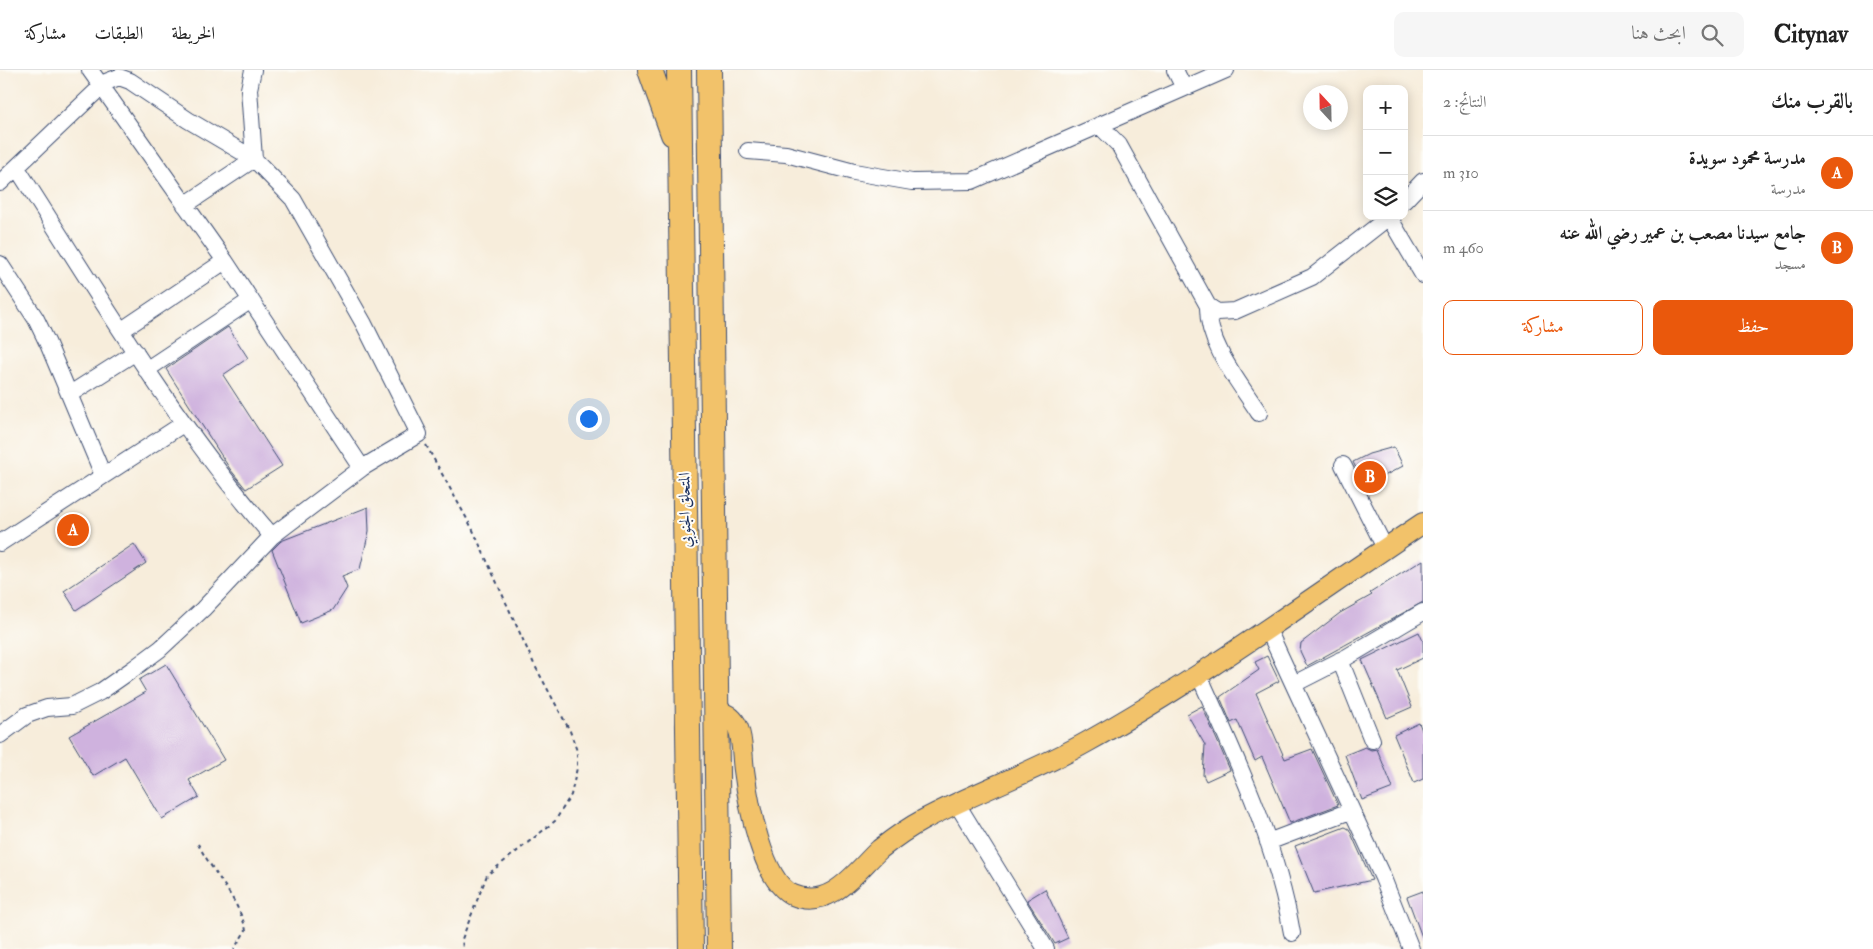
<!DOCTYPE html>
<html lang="ar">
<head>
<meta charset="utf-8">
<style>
	body { margin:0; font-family:"IM FELL Double Pica",Amiri,serif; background:#f6f6f6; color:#222; direction:rtl }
	.controls { position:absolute; right:15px; top:15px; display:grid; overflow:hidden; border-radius:10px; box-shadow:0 2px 12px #0003 }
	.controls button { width:45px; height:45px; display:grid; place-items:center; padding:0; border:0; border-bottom:1px solid #e0e0e0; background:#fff; color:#222; font:25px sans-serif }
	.compass { position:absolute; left:1303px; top:15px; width:45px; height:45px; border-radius:50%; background:#fff; box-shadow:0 2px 12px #0003; rotate:338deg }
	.you { position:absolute; left:588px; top:348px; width:18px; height:18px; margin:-12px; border:4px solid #fff; border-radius:50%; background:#1a73e8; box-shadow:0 0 0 8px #1a73e833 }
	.badge { display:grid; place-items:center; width:32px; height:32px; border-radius:50%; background:#ea580c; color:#fff; font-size:16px; font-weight:700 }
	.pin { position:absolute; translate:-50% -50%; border:2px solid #fff; box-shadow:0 1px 5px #0006 }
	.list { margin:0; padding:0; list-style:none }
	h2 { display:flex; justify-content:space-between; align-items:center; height:65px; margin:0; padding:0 20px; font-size:21px }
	h2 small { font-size:16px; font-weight:400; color:#767676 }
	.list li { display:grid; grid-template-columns:32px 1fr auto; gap:15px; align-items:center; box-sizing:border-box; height:75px; padding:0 20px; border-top:1px solid #e0e0e0 }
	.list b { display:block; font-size:19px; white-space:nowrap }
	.list p { margin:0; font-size:16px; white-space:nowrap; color:#767676 }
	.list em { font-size:16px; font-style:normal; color:#767676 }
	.actions { display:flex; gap:10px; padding:15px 20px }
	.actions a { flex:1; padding:11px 0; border:1px solid #ea580c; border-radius:10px; text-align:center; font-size:18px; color:#ea580c }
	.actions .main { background:#ea580c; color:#fff }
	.icon { flex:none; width:28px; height:28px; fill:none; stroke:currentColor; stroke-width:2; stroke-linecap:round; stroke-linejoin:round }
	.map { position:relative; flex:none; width:1423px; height:879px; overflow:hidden; direction:ltr }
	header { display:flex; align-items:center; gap:30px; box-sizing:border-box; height:70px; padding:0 25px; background:#fff; border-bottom:1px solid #e0e0e0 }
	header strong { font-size:24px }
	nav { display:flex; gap:28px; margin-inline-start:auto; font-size:18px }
	.search { width:350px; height:45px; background:#f6f6f6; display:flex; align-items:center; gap:12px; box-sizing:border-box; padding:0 18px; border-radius:10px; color:#767676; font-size:19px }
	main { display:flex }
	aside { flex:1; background:#fff }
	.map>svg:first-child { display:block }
	.building { fill:#cfb2de }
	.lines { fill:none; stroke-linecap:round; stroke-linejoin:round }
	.minor-casing { stroke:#3c4c71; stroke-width:18 }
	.major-casing { stroke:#3c4c71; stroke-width:22 }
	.highway-casing { stroke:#3c4c71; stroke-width:26 }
	.path { stroke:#3c4c71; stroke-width:2; stroke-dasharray:4 4; stroke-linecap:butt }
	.minor { stroke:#fff; stroke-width:16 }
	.major { stroke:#f2c26a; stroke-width:20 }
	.highway { stroke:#f2c26a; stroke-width:24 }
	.labels { text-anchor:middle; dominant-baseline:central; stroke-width:4; stroke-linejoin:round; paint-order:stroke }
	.street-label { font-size:16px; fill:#1b2f5e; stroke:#fdfcf7 }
</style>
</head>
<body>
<header>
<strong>Citynav</strong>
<div class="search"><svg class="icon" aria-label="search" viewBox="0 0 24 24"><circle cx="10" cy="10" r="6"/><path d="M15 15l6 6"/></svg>ابحث هنا</div>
<nav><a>الخريطة</a><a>الطبقات</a><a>مشاركة</a></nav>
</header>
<main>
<aside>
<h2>بالقرب منك<small>النتائج: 2</small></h2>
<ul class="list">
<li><span class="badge">A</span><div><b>مدرسة محمود سويدة</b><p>مدرسة</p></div><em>310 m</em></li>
<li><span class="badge">B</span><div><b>جامع سيدنا مصعب بن عمير رضي الله عنه</b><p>مسجد</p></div><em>460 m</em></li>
</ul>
<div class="actions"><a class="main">حفظ</a><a>مشاركة</a></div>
</aside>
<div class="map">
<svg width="1423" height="879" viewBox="0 0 1423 879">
	<rect width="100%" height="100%" fill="#fdfcf7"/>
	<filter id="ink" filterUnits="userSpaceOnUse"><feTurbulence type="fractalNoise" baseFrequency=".02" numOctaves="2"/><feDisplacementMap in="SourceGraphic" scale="10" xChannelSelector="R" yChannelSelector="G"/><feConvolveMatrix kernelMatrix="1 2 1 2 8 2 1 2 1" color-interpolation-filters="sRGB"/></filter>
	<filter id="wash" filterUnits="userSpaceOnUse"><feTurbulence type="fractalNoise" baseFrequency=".0096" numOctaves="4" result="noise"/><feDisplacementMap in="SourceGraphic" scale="20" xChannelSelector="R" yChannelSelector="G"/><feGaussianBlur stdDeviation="1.12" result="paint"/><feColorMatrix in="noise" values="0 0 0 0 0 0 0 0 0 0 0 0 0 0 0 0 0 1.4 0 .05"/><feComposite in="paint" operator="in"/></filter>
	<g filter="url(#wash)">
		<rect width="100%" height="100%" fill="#f7eddb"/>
		<g id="blocks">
			<path class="building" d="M228,257L248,288L223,305L282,396L246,419L230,399L166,299Z
				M1394,377L1403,396L1365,416L1353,392L1369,384Z
				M368,437L369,461L360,499L342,506L347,518L333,540L301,553L272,480L281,471Z
				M134,474L146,493L76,540L64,521Z
				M1423,490V532L1307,596L1300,581L1301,573L1340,543L1372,525L1370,523Z
				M1419,562L1423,571V588L1397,600L1412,637L1387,648L1362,590Z
				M1267,586L1279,611L1256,623L1285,689L1312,679L1338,735L1290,753L1262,687L1255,691L1237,650L1231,653L1220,627L1259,600L1255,592Z
				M166,594L224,690L189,710L199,727L162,749L125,687L93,706L69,666L146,622L139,610Z
				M1202,636L1230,700L1206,711L1203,705L1205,675L1187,644Z
				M1419,653L1423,663V709L1414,713L1394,665Z
				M1365,677L1371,680L1377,679L1393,718L1362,730L1345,685Z
				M1345,757L1349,759L1372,810L1314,823L1295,776Z
				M1045,819L1068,868L1055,874L1027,830Z
				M1423,821V867H1422L1407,827Z"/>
		</g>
	</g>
	<g filter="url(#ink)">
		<use href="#blocks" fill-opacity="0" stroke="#3c4c71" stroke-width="1"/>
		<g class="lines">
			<g class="minor-casing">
				<path id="minor" d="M90,0L225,191L362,398
					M1175,0L1184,18
					M1099,55L1119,75L1208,236L1217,242L1235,241L1312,207L1390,146
					M748,81L786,84L854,102L912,112L972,111L1226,0
					M17,98C98,224 174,353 272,466
					M0,113L106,12L119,7L130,11L188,50L254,89L293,129L364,254L419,364L362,398L272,466L203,539L160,579L133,599L100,622L72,636L47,638L27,645L0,665
					M1404,131L1423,111
					M185,135L254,89L249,19L253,0
					M1389,147L1423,205
					M0,194L36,249L48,274L103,405
					M1208,236C1207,274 1239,312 1259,343
					M122,260L225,191
					M146,300L251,230
					M70,324L136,282
					M1343,395L1385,478
					M0,473L183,354
					M1272,568L1383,808L1411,879
					M1340,590L1372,670
					M1203,614C1239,694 1277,776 1292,863
					M1294,614L1347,587L1423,542
					M957,734L1046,879
					M1268,772L1350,741"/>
			</g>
			<g class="major-casing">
				<path id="major" d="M717,641C726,643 734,648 738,658C743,670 742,687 744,700C748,731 762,812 793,825C831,841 857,800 880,779C894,768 908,758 923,750C977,721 1034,702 1087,672C1204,607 1312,527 1423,453"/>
			</g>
			<g class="highway-casing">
				<path id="highway" d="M650,0L673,64
					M679,0L691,879
					M709,0L719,879"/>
			</g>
			<path class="path" d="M426,375L472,458L534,594L570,661L577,681V698L571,725L555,751L487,805L462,869L463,879
				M198,774C213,803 238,828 246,860L234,879"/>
			<use href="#minor" class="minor"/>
			<use href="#major" class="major"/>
			<use href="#highway" class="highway"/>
		</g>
	</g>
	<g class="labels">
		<g class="street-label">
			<text transform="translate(685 440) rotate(-91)">المتحلق الجنوبي</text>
		</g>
	</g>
</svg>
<div class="controls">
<button>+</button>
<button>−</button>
<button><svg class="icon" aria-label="layers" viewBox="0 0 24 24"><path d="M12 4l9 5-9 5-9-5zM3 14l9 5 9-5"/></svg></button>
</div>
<svg class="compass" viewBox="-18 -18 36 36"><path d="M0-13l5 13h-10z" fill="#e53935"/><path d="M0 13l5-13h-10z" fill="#767676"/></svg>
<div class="you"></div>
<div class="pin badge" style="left:73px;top:460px">A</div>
<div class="pin badge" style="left:1370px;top:407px">B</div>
</div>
</main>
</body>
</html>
